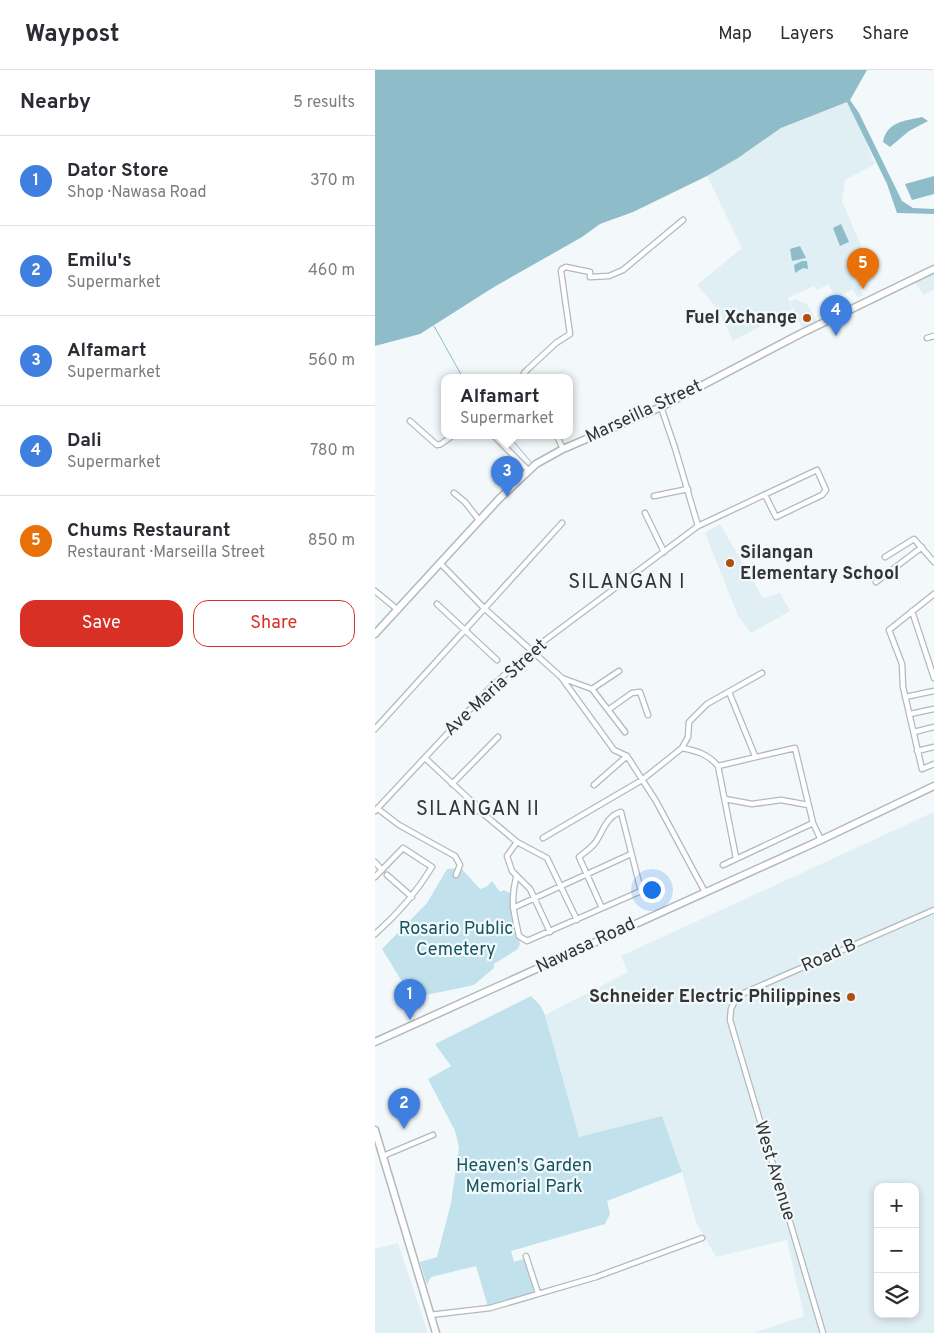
<!DOCTYPE html>
<html lang="en">
<head>
<meta charset="utf-8">
<style>
	body { margin:0; font-family:Overpass,sans-serif; background:#f7f7f7; color:#2b2b33 }
	.controls { position:absolute; right:15px; bottom:15px; display:grid; overflow:hidden; border-radius:10px; box-shadow:0 2px 8px #0003 }
	.controls button { width:45px; height:45px; display:grid; place-items:center; padding:0; border:0; border-bottom:1px solid #e1e1e2; background:#fff; color:#2b2b33; font:25px sans-serif }
	.you { position:absolute; left:276px; top:819px; width:18px; height:18px; margin:-12px; border:4px solid #fff; border-radius:50%; background:#1a73e8; box-shadow:0 0 0 8px #1a73e833 }
	.badge { display:grid; place-items:center; width:32px; height:32px; border-radius:50%; background:#d93025; color:#fff; font-size:16px; font-weight:700 }
	.pin { position:absolute; translate:-50% -41px; filter:drop-shadow(0 1px 2px #0008) }
	.pin::after { content:''; position:absolute; top:26px; width:18px; height:15px; background:inherit; clip-path:polygon(0 0,100% 0,50% 100%) }
	.popup { position:absolute; left:66px; top:304px; width:132px; height:65px; box-sizing:border-box; display:grid; place-content:center; border-radius:10px; background:#fff; filter:drop-shadow(0 1px 4px #0005); font-size:16px; white-space:nowrap; color:#7c7c81 }
	.popup b { font-size:19px; color:#2b2b33 }
	.popup::after { content:''; position:absolute; left:50%; top:100%; margin-left:-10px; border:10px solid transparent; border-top-color:#fff }
	.list { margin:0; padding:0; list-style:none }
	h2 { display:flex; justify-content:space-between; align-items:center; height:65px; margin:0; padding:0 20px; font-size:21px }
	h2 small { font-size:16px; font-weight:400; color:#7c7c81 }
	.list li { display:grid; grid-template-columns:32px 1fr auto; gap:15px; align-items:center; box-sizing:border-box; height:90px; padding:0 20px; border-top:1px solid #e1e1e2 }
	.list b { display:block; font-size:19px; white-space:nowrap }
	.list p { margin:0; font-size:16px; white-space:nowrap; color:#7c7c81 }
	.list em { font-size:16px; font-style:normal; color:#7c7c81 }
	.actions { display:flex; gap:10px; padding:15px 20px }
	.actions a { flex:1; padding:11px 0; border:1px solid #d93025; border-radius:15px; text-align:center; font-size:18px; color:#d93025 }
	.actions .main { background:#d93025; color:#fff }
	.icon { flex:none; width:28px; height:28px; fill:none; stroke:currentColor; stroke-width:2; stroke-linecap:round; stroke-linejoin:round }
	.map { position:relative; flex:none; width:559px; height:1263px; overflow:hidden }
	header { display:flex; align-items:center; gap:30px; box-sizing:border-box; height:70px; padding:0 25px; background:#fff; border-bottom:1px solid #e1e1e2 }
	header strong { font-size:24px }
	nav { display:flex; gap:28px; margin-inline-start:auto; font-size:18px }
	main { display:flex }
	aside { flex:1; background:#fff }
	.map>svg:first-child { display:block }
	.built { fill:#e0eff3; fill-rule:evenodd }
	.green { fill:#c1e2ec }
	.water { fill:#8fbcc9 }
	.lines { fill:none; stroke-linecap:round; stroke-linejoin:round }
	.stream { stroke:#8fbcc9; stroke-width:1 }
	.street-casing { stroke:#b3b9ba; stroke-width:7 }
	.secondary-casing { stroke:#b3b9ba; stroke-width:9 }
	.street { stroke:#fff; stroke-width:4.5 }
	.secondary { stroke:#fff; stroke-width:6 }
	.poi-dot { fill:#b04e0f; stroke:#f3f9fa; stroke-width:2 }
	.labels { text-anchor:middle; dominant-baseline:central; stroke-width:4.5; stroke-linejoin:round; paint-order:stroke }
	.poi-label { font-size:18px; font-weight:bold; fill:#323435; stroke:#f3f9fa; text-anchor:end }
	.street-label { font-size:18px; fill:#323435; stroke:#f3f9fa }
	.park-label { font-size:18px; fill:#165462; stroke:#f3f9fa }
	.quarter-label { font-size:20px; letter-spacing:1px; fill:#323435; stroke:#f3f9fa }
</style>
</head>
<body>
<header>
<strong>Waypost</strong>
<nav><a>Map</a><a>Layers</a><a>Share</a></nav>
</header>
<main>
<aside>
<h2>Nearby<small>5 results</small></h2>
<ul class="list">
<li><span class="badge" style="background:#3f7fe0">1</span><div><b>Dator Store</b><p>Shop · Nawasa Road</p></div><em>370 m</em></li>
<li><span class="badge" style="background:#3f7fe0">2</span><div><b>Emilu's</b><p>Supermarket</p></div><em>460 m</em></li>
<li><span class="badge" style="background:#3f7fe0">3</span><div><b>Alfamart</b><p>Supermarket</p></div><em>560 m</em></li>
<li><span class="badge" style="background:#3f7fe0">4</span><div><b>Dali</b><p>Supermarket</p></div><em>780 m</em></li>
<li><span class="badge" style="background:#e8710a">5</span><div><b>Chums Restaurant</b><p>Restaurant · Marseilla Street</p></div><em>850 m</em></li>
</ul>
<div class="actions"><a class="main">Save</a><a>Share</a></div>
</aside>
<div class="map">
<svg width="559" height="1263" viewBox="0 0 559 1263">
	<rect width="100%" height="100%" fill="#f3f9fa"/>
	<path class="built" d="M474,31L500,94L470,110L467,131L500,209L484,217L488,225L483,228L478,219L460,228L454,214L442,220L439,216L413,228L417,239L358,271L343,239L322,215L367,178L332,106L363,88L406,58Z
		M559,203V220L548,225L540,212Z
		M420,229L432,234L443,253L428,261L415,231Z
		M345,454L388,528L405,523L415,541L376,563L363,546L330,463Z
		M559,742V1263H378L429,1246L412,1170L341,1187L321,1152L307,1102L287,1046L204,1068L170,945L253,902L246,886ZM503,1117H540V1244H503Z
		M23,1173L53,1263H0V1179Z"/>
	<path class="green" d="M86,798L105,819L111,817L117,811L125,822L129,820L135,823L145,874L143,879L119,894V898L99,915L37,928L7,879L52,833L72,799Z
		M156,926L165,935L170,945L204,1067L287,1046L307,1102L232,1131L235,1144L230,1154L136,1181L139,1192L151,1188L161,1222L113,1237L101,1196L56,1207L52,1215L45,1192L62,1187L76,1133L84,1077L80,1061L53,1009L76,996L60,974Z"/>
	<path class="water" d="M0,0H492L475,30L484,43L527,131L538,138L559,139V144L522,143L512,114L472,32L406,58L363,88L332,106L258,142L225,154L207,167L119,217L45,264L0,276Z
		M547,47L553,51L534,61L515,77L508,72C512,51 530,51 547,47Z
		M559,106V124L537,130L530,114Z
		M466,154L474,172L465,176L458,158Z
		M425,176L431,188L417,191L415,179Z
		M427,191H432L433,199L428,198L420,203L419,195Z"/>
	<g class="lines">
		<path class="stream" d="M59,256L88,308
			M134,366L157,393"/>
		<g class="street-casing">
			<path id="street" d="M552,268L559,266
				M153,308L149,303L153,299L181,273L195,264L186,201L187,199L191,197L215,202V207L234,206L248,200L308,150
				M286,337L300,378L323,456
				M35,351L62,375L66,374L77,366
				M119,366L153,400
				M182,366L188,379
				M79,423L90,432L104,450
				M279,426L313,419
				M270,443L289,482
				M510,487L539,469L559,492
				M65,493L109,538L186,607L239,680L252,686L281,731L330,822
				M501,512L547,477
				M0,521L23,540
				M559,524L514,560L527,594L528,617L547,699L559,694
				M62,534L122,590
				M537,541L559,608
				M187,608L217,619L244,601
				M217,619L250,662
				M354,622L380,686
				M530,627L559,621
				M233,640L257,623L265,622L273,645
				M535,644L559,639
				M0,659L187,453
				M539,662L559,657
				M307,678L313,667L314,652L332,634L387,603
				M542,681L559,677
				M50,688L94,729
				M343,696L420,678L438,753L446,770
				M77,714L123,667
				M219,715L252,686
				M350,729L377,734L406,730L433,735
				M3,739L24,755L80,786L85,795L81,805
				M0,741L115,618L157,580L323,456L442,400L451,420L447,425L401,447L390,425
				M105,741H101L93,734L94,729L105,737V741L142,772
				M168,768L267,710L307,678C322,681 333,684 343,696L361,788
				M0,792L7,800
				M348,795L438,753
				M12,805L37,827
				M0,807L28,778L57,797C41,823 23,844 0,864
				M141,808C135,831 139,843 144,866L152,871L266,821L246,742C231,746 228,762 220,773C216,778 209,783 204,787L227,838
				M138,838L256,784
				M175,862L155,819L137,801L132,786L142,772L172,788L202,850
				M8,1086L58,1065
				M151,1186L163,1223
				M55,1245L115,1238L221,1207L327,1168
				M448,1263L355,950L356,939L362,926L559,840"/>
		</g>
		<g class="secondary-casing">
			<path id="secondary" d="M0,564L124,429L161,394L188,379L286,337L425,264L559,199
				M0,972L446,770L559,716
				M0,1060L61,1263"/>
		</g>
		<use href="#street" class="street"/>
		<use href="#secondary" class="secondary"/>
	</g>
	<g class="poi-dot">
		<circle cx="432" cy="248" r="5"/>
		<circle cx="355" cy="493" r="5"/>
		<circle cx="476" cy="927" r="5"/>
	</g>
	<g class="labels">
		<g class="poi-label">
			<text x="422" y="248">Fuel Xchange</text>
			<text x="365" y="483" text-anchor="start">Silangan<tspan x="365" dy="21">Elementary School</tspan></text>
			<text x="466" y="927">Schneider Electric Philippines</text>
		</g>
		<g class="street-label">
			<text transform="translate(269 342) rotate(-25)">Marseilla Street</text>
			<text transform="translate(121 618) rotate(-43)">Ave Maria Street</text>
			<text transform="translate(211 876) rotate(-25)">Nawasa Road</text>
			<text transform="translate(454 886) rotate(-24)">Road B</text>
			<text transform="translate(399 1101) rotate(73)">West Avenue</text>
		</g>
		<g class="park-label">
			<text x="81" y="859">Rosario Public<tspan x="81" dy="21">Cemetery</tspan></text>
			<text x="149" y="1096">Heaven's Garden<tspan x="149" dy="21">Memorial Park</tspan></text>
		</g>
		<g class="quarter-label">
			<text x="252" y="513">SILANGAN I</text>
			<text x="103" y="740">SILANGAN II</text>
		</g>
	</g>
</svg>
<div class="controls">
<button>+</button>
<button>−</button>
<button><svg class="icon" aria-label="layers" viewBox="0 0 24 24"><path d="M12 4l9 5-9 5-9-5zM3 14l9 5 9-5"/></svg></button>
</div>
<div class="you"></div>
<div class="pin badge" style="left:35px;top:950px;background:#3f7fe0">1</div>
<div class="pin badge" style="left:29px;top:1059px;background:#3f7fe0">2</div>
<div class="pin badge" style="left:132px;top:427px;background:#3f7fe0">3</div>
<div class="popup"><b>Alfamart</b>Supermarket</div>
<div class="pin badge" style="left:461px;top:266px;background:#3f7fe0">4</div>
<div class="pin badge" style="left:488px;top:219px;background:#e8710a">5</div>
</div>
</main>
</body>
</html>
